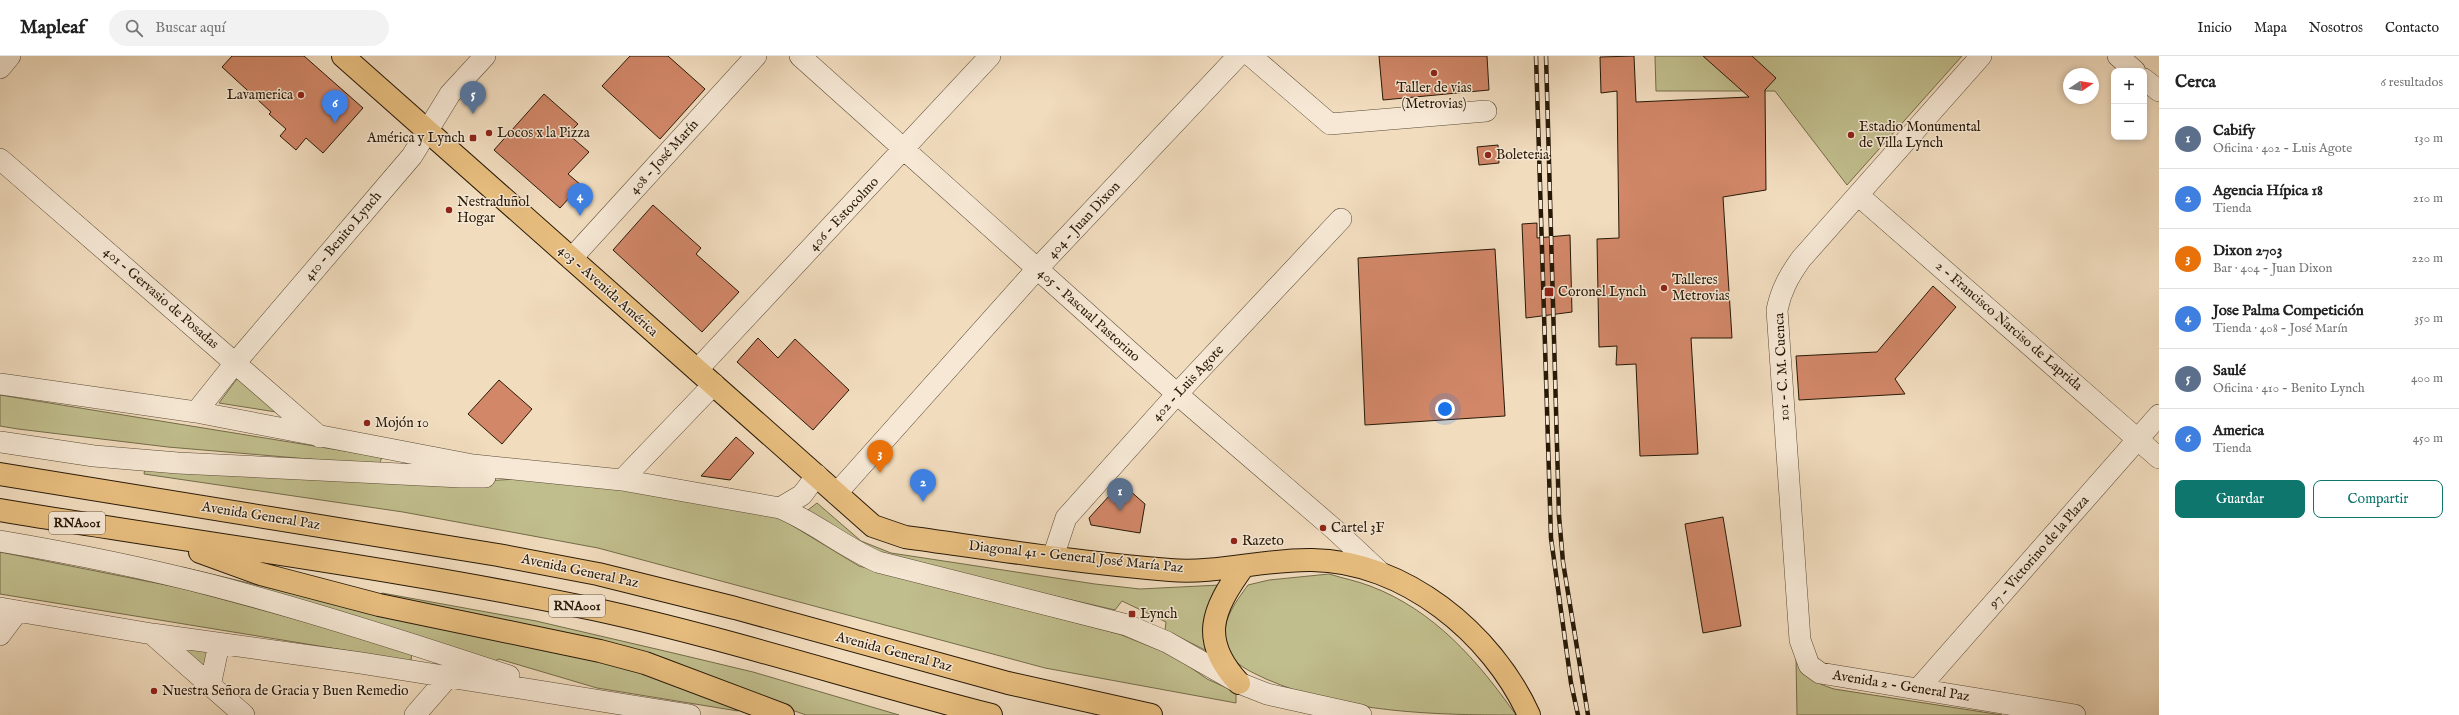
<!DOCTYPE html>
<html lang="es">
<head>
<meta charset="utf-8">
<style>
	body { margin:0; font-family:"IM FELL English",serif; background:#f2f2f2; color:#222 }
	.controls { position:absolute; right:12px; top:12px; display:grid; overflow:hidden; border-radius:8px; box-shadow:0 2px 6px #0003 }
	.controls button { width:36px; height:36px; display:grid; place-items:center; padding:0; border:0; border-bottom:1px solid #e0e0e0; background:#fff; color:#222; font:20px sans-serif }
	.compass { position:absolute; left:2063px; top:12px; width:36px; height:36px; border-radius:50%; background:#fff; box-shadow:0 2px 6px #0003; rotate:78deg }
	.you { position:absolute; left:1445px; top:353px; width:14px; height:14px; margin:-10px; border:3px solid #fff; border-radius:50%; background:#1a73e8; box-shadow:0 0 0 6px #1a73e833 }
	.badge { display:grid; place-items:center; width:26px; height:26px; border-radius:50%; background:#0f766e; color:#fff; font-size:13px; font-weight:700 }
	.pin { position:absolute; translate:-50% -33px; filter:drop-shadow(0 1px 2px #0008) }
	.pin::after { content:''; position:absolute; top:21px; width:14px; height:12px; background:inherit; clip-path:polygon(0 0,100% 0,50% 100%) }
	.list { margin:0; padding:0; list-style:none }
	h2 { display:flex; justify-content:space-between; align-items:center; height:52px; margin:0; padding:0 16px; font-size:17px }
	h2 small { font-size:13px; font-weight:400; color:#767676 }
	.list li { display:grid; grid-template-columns:26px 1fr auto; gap:12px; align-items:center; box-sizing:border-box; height:60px; padding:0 16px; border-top:1px solid #e0e0e0 }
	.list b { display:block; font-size:15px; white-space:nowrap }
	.list p { margin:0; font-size:13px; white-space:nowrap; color:#767676 }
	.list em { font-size:13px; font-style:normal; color:#767676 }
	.actions { display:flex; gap:8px; padding:12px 16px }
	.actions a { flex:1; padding:9px 0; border:1px solid #0f766e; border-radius:8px; text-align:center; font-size:14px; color:#0f766e }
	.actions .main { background:#0f766e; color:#fff }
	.icon { flex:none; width:22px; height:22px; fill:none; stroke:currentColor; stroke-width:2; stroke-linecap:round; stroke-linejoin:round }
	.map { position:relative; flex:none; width:2159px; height:659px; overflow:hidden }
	header { display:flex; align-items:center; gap:24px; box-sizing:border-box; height:56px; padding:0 20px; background:#fff; border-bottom:1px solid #e0e0e0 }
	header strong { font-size:19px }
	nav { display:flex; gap:22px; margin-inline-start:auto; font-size:14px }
	.search { width:280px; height:36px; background:#f2f2f2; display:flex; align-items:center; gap:10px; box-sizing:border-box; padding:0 14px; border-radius:22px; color:#767676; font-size:15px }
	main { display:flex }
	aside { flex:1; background:#fff }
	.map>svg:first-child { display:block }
	.green { fill:#c1be8d; stroke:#746c4a }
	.building { fill:#d18768; stroke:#281907 }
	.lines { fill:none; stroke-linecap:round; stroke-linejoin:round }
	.minor-casing { stroke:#5a4a35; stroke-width:22 }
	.major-casing { stroke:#281907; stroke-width:24 }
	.highway-casing { stroke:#281907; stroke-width:24 }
	.minor { stroke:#f6e8d5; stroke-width:21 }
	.major { stroke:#e8be7f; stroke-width:22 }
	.highway { stroke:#e8be7f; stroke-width:22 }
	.rail-casing { stroke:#281907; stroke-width:4.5 }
	.rail { stroke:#f6e8d5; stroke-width:3; stroke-dasharray:9; stroke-linecap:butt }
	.poi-dot { fill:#8f2418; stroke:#f6e8d5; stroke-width:1.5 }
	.labels { text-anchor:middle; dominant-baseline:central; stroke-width:3; stroke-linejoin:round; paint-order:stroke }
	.shield { fill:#f6e8d5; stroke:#665745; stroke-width:1 }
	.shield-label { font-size:13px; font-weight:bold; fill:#281907 }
	.poi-label { font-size:14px; fill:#281907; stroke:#f6e8d5; text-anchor:start }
	.street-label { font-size:14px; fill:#281907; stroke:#f6e8d5 }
</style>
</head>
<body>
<header>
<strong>Mapleaf</strong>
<div class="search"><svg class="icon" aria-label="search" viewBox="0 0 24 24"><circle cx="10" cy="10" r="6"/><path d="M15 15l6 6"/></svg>Buscar aquí</div>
<nav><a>Inicio</a><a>Mapa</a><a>Nosotros</a><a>Contacto</a></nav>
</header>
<main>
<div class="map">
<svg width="2159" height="659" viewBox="0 0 2159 659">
	<rect width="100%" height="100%" fill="#f1dcbe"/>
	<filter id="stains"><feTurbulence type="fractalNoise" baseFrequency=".005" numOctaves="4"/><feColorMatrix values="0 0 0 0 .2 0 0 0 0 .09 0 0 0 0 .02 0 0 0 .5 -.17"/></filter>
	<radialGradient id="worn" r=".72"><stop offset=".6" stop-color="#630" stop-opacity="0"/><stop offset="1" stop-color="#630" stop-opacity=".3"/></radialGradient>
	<path class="green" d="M1655,0H1962L1847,129L1775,35H1656Z
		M239,320L276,356L219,347Z
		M0,339L382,401L379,409L168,391L18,373L0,370Z
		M145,412L469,426L548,421L765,453L859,510L1119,578L1176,601L1207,623L1236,636V647L1045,612L598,492L403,456L144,418Z
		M817,447L861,485L891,497L1095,528L1140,533L1220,529L1205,594L1165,574L1166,566L1122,545L1115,554L890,502L857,489L808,454Z
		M0,496L181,532L412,595L411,605L0,538Z
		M182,511L411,566L659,618L739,650L738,655L597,632L499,603L495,605L184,516Z
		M1329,518C1342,522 1357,525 1370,530C1434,554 1478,605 1516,659C1433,659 1344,657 1266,623C1250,615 1232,609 1226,589C1220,566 1235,547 1248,529L1269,524Z
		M382,537L536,565L669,596L753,616L899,659H806L772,647L667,603L609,586L379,541Z
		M175,591L215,597L198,614Z
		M1796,602C1807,621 1812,626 1834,633L2002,659H1797Z"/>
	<path class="building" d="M232,0H304L363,52L323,97L306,82L296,94L280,80L286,73L269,58L271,56L222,11Z
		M630,0H668L705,33L660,83L602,30Z
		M1379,0H1487L1489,34L1383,44Z
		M1634,0L1636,46L1749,41L1703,0H1752L1776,22L1765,34L1766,134L1723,141L1732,282H1691L1698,398L1640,400L1636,308L1616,309L1617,290L1599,291L1597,183L1619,182L1617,35L1601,37L1600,1Z
		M544,38L578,68L568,78L589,96L568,118L581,129L560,152L494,94Z
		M1498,89L1499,107L1479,109L1477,91Z
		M653,149L701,192L696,198L739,236L702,276L613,194Z
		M1537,167V182L1570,179L1572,256L1526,262L1522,168Z
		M1495,193L1505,360L1365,369L1358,202Z
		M1933,230L1956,251L1895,323L1905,338L1799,344L1796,300L1877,296Z
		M758,282L778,302L795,283L849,334L813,374L737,306Z
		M499,324L532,353L502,388L468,358Z
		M736,381L754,397L730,424L701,420Z
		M1121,427L1145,448L1140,477L1091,469L1089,462Z
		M1723,461L1741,570L1703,577L1685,468Z"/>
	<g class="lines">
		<g class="minor-casing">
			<path id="minor" d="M800,0L1177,338L1334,473L1380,516
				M1251,0L1330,68L1486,55
				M1981,0L1801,203C1789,220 1781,234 1777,254L1800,584L1809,609L1820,617L2075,659
				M2118,0L2135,15
				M0,12L10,0
				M2144,23L2159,35
				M0,103L320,381
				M1858,139L2159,402
				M571,203L756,0
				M697,314L990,0
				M0,328L196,356L473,409L622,424L780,452C813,465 843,491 878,506L1127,569L1167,586L1239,627L1267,638L1361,659
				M196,356L236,306L412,100L450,38L485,0
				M0,386L94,400L178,407L461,421H485
				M622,424L714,328
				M836,438L1037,213L1238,0
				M780,452L802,439L817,419
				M0,485C71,497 141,511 211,529C311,555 410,587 509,620
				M1053,501L1066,462L1177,338L1341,163
				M0,552L152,578L361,607L690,659
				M152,578L244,659
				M0,579L18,555
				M210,630L219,588
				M1919,632L2159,359
				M415,659L448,621"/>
		</g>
		<g class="major-casing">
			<path id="major" d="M343,0L873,470L905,481C993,493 1081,507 1170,514C1217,518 1264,503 1312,504C1404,505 1492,577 1529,659
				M1239,627C1199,584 1212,554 1243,511"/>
		</g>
		<g class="highway-casing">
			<path id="highway" d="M0,418L498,499L598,518L735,552L1008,627L1151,659
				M0,454C197,487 397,512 593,553C727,582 858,625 991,659
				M200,496L261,518L379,549L600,595L645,607L783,659"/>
		</g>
		<use href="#minor" class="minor"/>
		<use href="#major" class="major"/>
		<use href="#highway" class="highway"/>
		<g class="rail-casing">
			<path id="rail" d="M1536,0L1551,482L1571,627L1578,659
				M1546,0L1559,460L1563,506L1588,659"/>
		</g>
		<use href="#rail" class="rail"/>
	</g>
	<g class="poi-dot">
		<circle cx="1434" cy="17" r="4"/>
		<circle cx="301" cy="39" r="4"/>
		<circle cx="489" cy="77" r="4"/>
		<circle cx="1851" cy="79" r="4"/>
		<rect x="469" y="78" width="8" height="8" rx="2"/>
		<circle cx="1488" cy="99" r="4"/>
		<circle cx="449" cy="154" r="4"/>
		<circle cx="1664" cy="232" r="4"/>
		<rect x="1544" y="231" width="10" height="10" rx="2"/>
		<circle cx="367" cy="367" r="4"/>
		<circle cx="1323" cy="472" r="4"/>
		<circle cx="1234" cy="485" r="4"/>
		<rect x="1128" y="554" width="8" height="8" rx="2"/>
		<circle cx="154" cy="635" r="4"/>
	</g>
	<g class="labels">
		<g class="shield">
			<rect x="49" y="456" width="56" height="22" rx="3"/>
			<rect x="549" y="539" width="56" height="22" rx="3"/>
		</g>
		<g class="shield-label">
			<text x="77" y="467">RNA001</text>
			<text x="577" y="550">RNA001</text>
		</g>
		<g class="poi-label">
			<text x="1434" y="32" text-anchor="middle">Taller de vias<tspan x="1434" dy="16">(Metrovias)</tspan></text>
			<text x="293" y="39" text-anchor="end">Lavamerica</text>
			<text x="1859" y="71">Estadio Monumental<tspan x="1859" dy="16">de Villa Lynch</tspan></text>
			<text x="497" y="77">Locos x la Pizza</text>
			<text x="465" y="82" text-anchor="end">América y Lynch</text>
			<text x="1496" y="99">Boleteria</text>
			<text x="457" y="146">Nestraduñol<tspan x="457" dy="16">Hogar</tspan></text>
			<text x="1672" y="224">Talleres<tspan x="1672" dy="16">Metrovias</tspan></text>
			<text x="1558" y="236">Coronel Lynch</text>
			<text x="375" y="367">Mojón 10</text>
			<text x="1331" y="472">Cartel 3F</text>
			<text x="1242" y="485">Razeto</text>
			<text x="1140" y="558">Lynch</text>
			<text x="162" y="635">Nuestra Señora de Gracia y Buen Remedio</text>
		</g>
		<g class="street-label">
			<text transform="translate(664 101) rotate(-48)">408 - José Marín</text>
			<text transform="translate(844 158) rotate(-47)">406 - Estocolmo</text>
			<text transform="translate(1084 164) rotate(-47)">404 - Juan Dixon</text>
			<text transform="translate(343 180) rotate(-50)">410 - Benito Lynch</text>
			<text transform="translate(608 235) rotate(42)">403 - Avenida América</text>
			<text transform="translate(161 242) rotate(41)">401 - Gervasio de Posadas</text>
			<text transform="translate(1089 259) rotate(42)">405 - Pascual Pastorino</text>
			<text transform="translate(2009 270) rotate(41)">2 - Francisco Narciso de Laprida</text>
			<text transform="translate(1782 311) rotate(-93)">101 - C. M. Cuenca</text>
			<text transform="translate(1188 327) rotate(-47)">402 - Luis Agote</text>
			<text transform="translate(261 460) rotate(9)">Avenida General Paz</text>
			<text transform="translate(2039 496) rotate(-49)">97 - Victorino de la Plaza</text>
			<text transform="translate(1076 501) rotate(6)">Diagonal 41 - General José María Paz</text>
			<text transform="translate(580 515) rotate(12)">Avenida General Paz</text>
			<text transform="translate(894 596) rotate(15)">Avenida General Paz</text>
			<text transform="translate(1901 630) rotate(9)">Avenida 2 - General Paz</text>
		</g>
	</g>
	<rect width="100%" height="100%" filter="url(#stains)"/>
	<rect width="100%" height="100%" fill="url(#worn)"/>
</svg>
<div class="controls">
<button>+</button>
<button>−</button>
</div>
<svg class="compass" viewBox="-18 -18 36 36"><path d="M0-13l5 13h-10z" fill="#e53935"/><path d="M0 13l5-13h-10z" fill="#767676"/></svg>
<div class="you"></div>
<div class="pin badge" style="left:1120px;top:455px;background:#5c6f8a">1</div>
<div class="pin badge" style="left:923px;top:446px;background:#3f7fe0">2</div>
<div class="pin badge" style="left:880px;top:417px;background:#e8710a">3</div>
<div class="pin badge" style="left:580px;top:160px;background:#3f7fe0">4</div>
<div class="pin badge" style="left:473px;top:58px;background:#5c6f8a">5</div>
<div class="pin badge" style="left:335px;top:67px;background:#3f7fe0">6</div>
</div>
<aside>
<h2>Cerca<small>6 resultados</small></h2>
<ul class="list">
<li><span class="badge" style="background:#5c6f8a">1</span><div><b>Cabify</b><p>Oficina · 402 - Luis Agote</p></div><em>130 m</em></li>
<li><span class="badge" style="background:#3f7fe0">2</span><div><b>Agencia Hípica 18</b><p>Tienda</p></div><em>210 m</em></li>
<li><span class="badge" style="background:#e8710a">3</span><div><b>Dixon 2703</b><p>Bar · 404 - Juan Dixon</p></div><em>220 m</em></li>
<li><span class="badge" style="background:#3f7fe0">4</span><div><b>Jose Palma Competición</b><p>Tienda · 408 - José Marín</p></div><em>350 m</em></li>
<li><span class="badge" style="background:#5c6f8a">5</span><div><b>Saulé</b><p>Oficina · 410 - Benito Lynch</p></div><em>400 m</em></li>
<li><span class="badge" style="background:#3f7fe0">6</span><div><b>America</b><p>Tienda</p></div><em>450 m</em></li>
</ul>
<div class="actions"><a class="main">Guardar</a><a>Compartir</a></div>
</aside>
</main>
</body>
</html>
